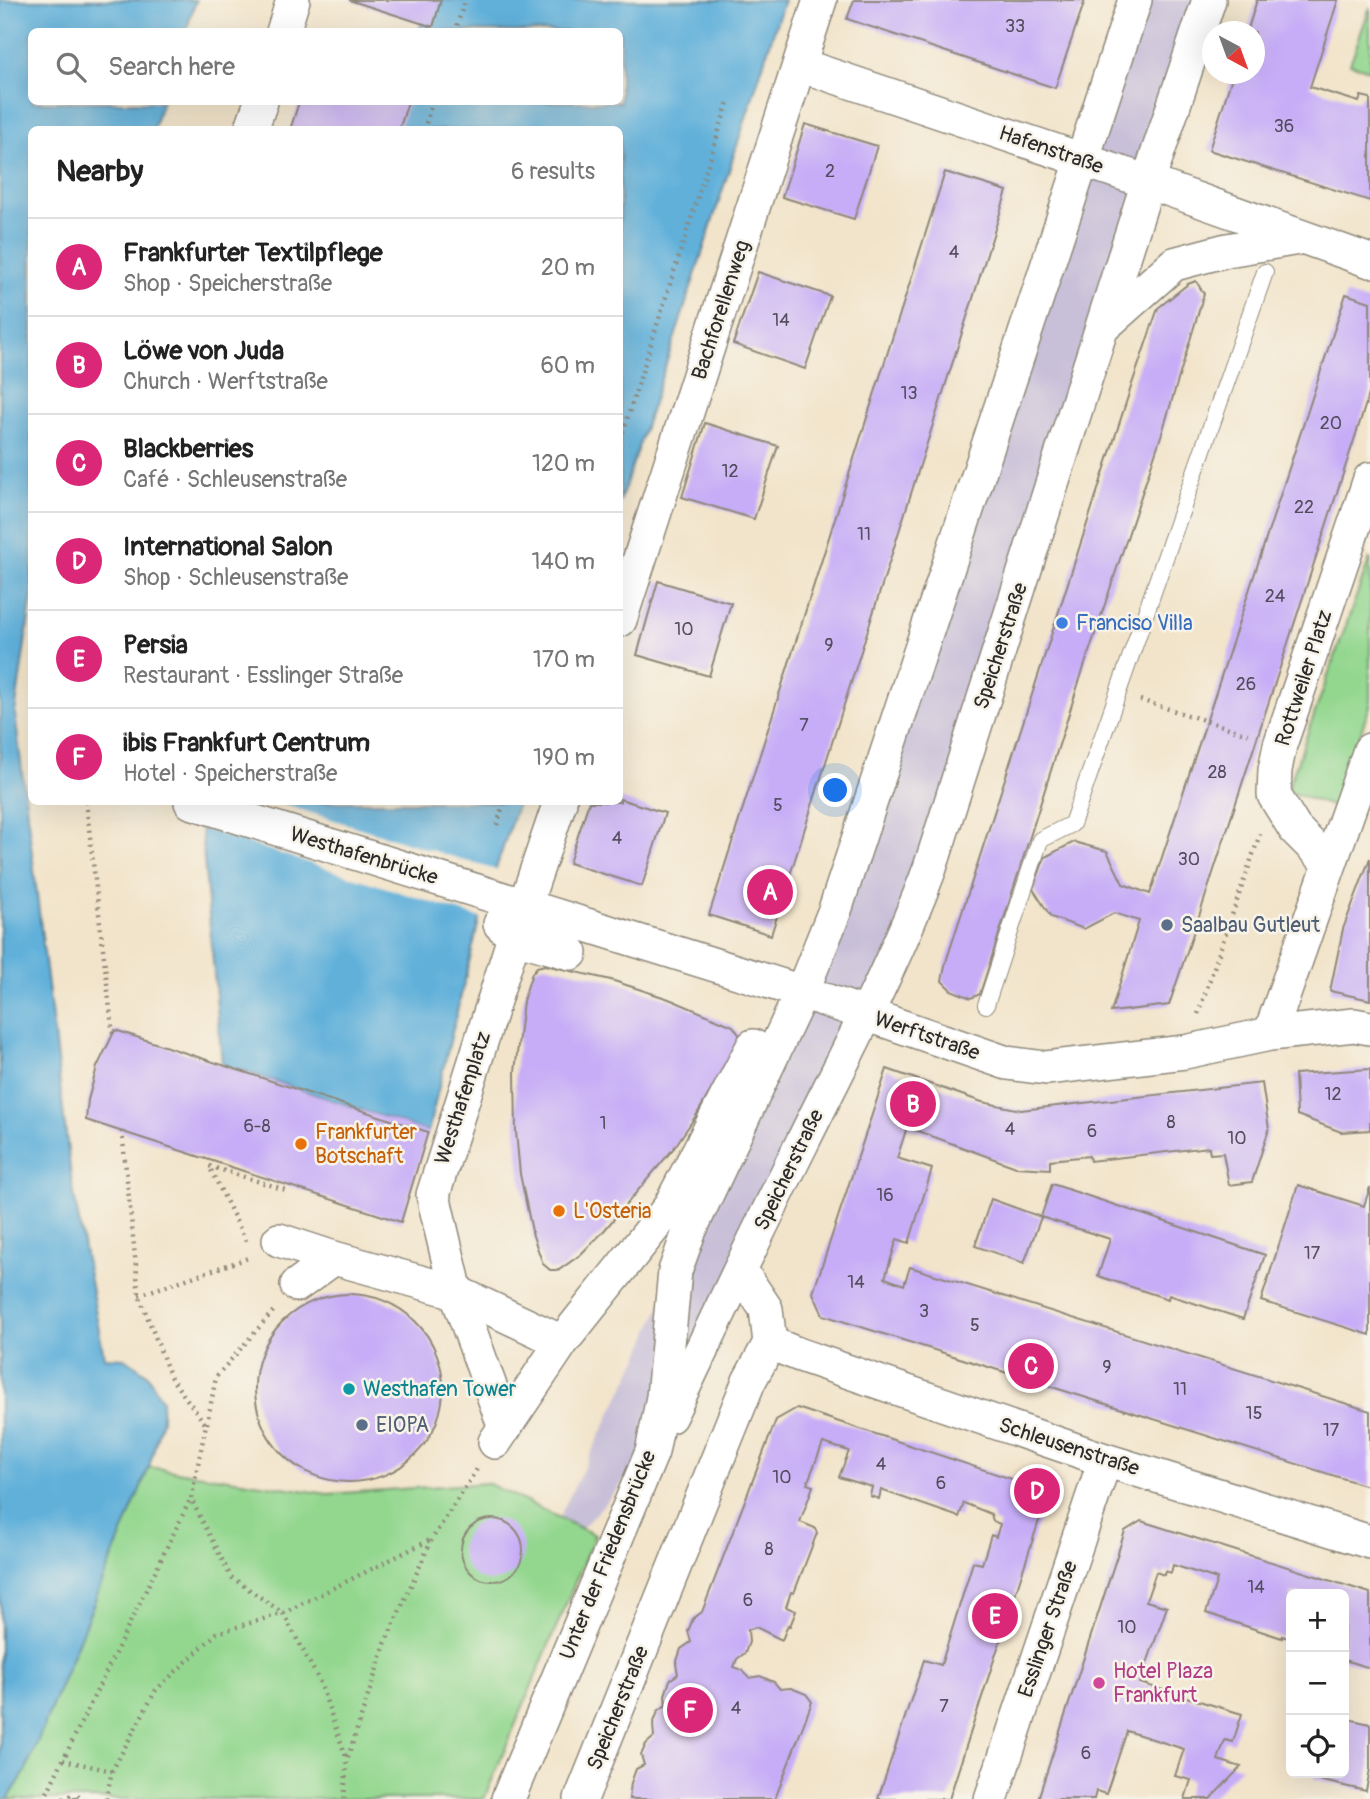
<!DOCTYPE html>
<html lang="en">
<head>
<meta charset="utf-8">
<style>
	body { margin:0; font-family:Pangolin,sans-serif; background:#f6f6f6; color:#222 }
	.controls { position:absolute; right:21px; bottom:21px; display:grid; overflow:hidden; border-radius:10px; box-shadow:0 7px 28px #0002 }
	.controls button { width:63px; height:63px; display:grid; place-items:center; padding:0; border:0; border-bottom:2px solid #e0e0e0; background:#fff; color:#222; font:35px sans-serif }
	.compass { position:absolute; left:1202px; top:21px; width:63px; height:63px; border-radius:50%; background:#fff; box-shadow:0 7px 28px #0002; rotate:139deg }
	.you { position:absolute; left:836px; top:791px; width:24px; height:24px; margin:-18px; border:5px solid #fff; border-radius:50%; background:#1a73e8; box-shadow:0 0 0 10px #1a73e833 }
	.badge { display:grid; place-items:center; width:46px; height:46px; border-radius:50%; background:#db2777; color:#fff; font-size:23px; font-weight:700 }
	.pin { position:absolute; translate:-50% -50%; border:4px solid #fff; box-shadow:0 2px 7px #0006 }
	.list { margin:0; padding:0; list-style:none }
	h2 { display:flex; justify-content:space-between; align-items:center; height:91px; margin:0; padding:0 28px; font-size:30px }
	h2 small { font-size:23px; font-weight:400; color:#767676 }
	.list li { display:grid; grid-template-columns:46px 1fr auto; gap:21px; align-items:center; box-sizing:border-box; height:98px; padding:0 28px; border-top:2px solid #e0e0e0 }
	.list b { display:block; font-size:26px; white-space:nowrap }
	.list p { margin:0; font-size:23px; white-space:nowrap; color:#767676 }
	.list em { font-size:23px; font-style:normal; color:#767676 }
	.icon { flex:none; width:38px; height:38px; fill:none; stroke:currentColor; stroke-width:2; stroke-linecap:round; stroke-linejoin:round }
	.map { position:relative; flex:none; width:1370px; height:1799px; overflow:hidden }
	.search { position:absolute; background:#fff; box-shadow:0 7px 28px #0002; left:28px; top:28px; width:595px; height:77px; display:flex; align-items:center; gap:18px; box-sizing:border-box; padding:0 24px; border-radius:10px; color:#767676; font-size:26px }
	.panel { position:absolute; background:#fff; box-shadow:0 7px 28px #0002; left:28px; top:126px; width:595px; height:679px; border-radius:10px }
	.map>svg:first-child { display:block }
	.industrial { fill:#c8bfd8 }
	.green { fill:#93d78f; stroke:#5f815d; stroke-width:2 }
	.water { fill:#60b0da; stroke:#466e82; stroke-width:2 }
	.pier { fill:#f2e4ca }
	.building { fill:#c7adf7 }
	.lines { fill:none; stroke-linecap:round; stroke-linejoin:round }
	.lane-casing { stroke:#8e887a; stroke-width:18 }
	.street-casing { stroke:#8e887a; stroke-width:36 }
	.path { stroke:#8e887a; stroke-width:4.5; stroke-dasharray:2 5; stroke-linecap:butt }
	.lane { stroke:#fff; stroke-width:16 }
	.street { stroke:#fff; stroke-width:33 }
	.shop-dot { fill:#3f7fe0; stroke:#f7f3e8; stroke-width:2.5 }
	.service-dot { fill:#5c6f8a; stroke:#f7f3e8; stroke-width:2.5 }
	.food-dot { fill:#e8710a; stroke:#f7f3e8; stroke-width:2.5 }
	.culture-dot { fill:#0f9aa8; stroke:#f7f3e8; stroke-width:2.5 }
	.hotel-dot { fill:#d1479c; stroke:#f7f3e8; stroke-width:2.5 }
	.labels { text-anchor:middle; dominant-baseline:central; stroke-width:5; stroke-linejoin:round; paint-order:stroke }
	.number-label { font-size:18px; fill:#524c5e }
	.street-label { font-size:21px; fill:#2b2b2b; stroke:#f7f3e8 }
	.shop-label { font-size:21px; fill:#366cbe; stroke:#f7f3e8; text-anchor:start }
	.service-label { font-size:21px; fill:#4e5e75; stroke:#f7f3e8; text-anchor:start }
	.food-label { font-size:21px; fill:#c56008; stroke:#f7f3e8; text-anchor:start }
	.culture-label { font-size:21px; fill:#0d838f; stroke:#f7f3e8; text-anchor:start }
	.hotel-label { font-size:21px; fill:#b23c85; stroke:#f7f3e8; text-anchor:start }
</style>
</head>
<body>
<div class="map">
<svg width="1370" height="1799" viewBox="0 0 1370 1799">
	<rect width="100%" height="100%" fill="#f7f3e8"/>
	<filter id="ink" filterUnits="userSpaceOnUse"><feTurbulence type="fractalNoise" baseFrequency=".0143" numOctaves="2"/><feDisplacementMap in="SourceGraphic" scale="14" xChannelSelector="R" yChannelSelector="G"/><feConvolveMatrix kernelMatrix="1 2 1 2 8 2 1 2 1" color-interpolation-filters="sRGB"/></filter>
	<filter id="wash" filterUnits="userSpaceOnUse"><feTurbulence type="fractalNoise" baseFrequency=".00686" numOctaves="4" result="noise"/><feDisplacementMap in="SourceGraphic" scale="28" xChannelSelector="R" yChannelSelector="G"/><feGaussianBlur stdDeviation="1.57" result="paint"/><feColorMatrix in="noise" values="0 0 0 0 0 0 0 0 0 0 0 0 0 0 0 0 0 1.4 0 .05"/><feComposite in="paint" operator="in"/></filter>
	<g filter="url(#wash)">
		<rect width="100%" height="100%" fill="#f2e4ca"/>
		<path class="industrial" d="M1135,0H1209L930,868L652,1452L582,1528L424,1799L460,1716L640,1355L675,1271L802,992Z"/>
		<path class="green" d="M1370,7V70L1350,64Z
			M1370,558V706L1334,807L1287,791Z
			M149,1467L328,1494L487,1483L595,1535L484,1799H8L25,1772Z"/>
		<path class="water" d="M0,0H196L186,31L32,32V102H162L153,129L32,130V596L15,713L72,1184L104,1357L125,1358L147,1374L162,1400V1419L149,1467L25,1772L8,1799H0Z
			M429,0H784L679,325L620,502V130H390L398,102H620V32L419,31Z
			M199,802H518L480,917L428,1132L222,1064Z"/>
		<path class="pier" d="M195,802H276L499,871L483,919L198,827Z"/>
		<g id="blocks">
			<path class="building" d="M349,0H441L433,27Z
				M854,0H1085L1055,88L847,19Z
				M1257,0H1338L1310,87L1359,102L1361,96L1370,98V201L1209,150L1233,74H1255V32H1247Z
				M299,102H408L399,130H290Z
				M805,124L877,146L854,219L782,197Z
				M945,172L1007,191L771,935L709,915Z
				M758,272L830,296L805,369L733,344Z
				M1196,281L1204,294L1162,433L1079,682L980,994L971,998L951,990L942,981L945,965L1132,384L1158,308L1188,284Z
				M1346,294L1370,302V391L1201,910L1169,1005L1111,1012L1139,921L1114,913L1084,929L1051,917L1033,889L1045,857L1074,842L1107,851L1123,884L1150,894Z
				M705,423L778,446L754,519L682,497Z
				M658,581L731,603L709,676L637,655Z
				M620,799L665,813L642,886L569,863L589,802H620Z
				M1370,858V1000L1330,991L1343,929Z
				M545,965L611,980L669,999L733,1026L740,1036L739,1042L697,1114L674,1148L602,1233L580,1255L559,1270H550L543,1264L533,1236L520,1174L516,1132L515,1072L523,1001L532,973L537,967Z
				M115,1030L428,1132L401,1222L86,1120L88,1100L97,1067Z
				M887,1069L982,1102L1021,1110L1262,1083L1269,1129L1252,1182L1229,1185L1223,1153L1210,1154L1209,1147L1090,1161L1089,1156L1050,1160V1169L1016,1167L907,1127L897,1158L932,1169L909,1243L897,1239L885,1278L904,1285L910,1267L1370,1411V1487L823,1315L813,1293Z
				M1370,1069V1130L1341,1132L1297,1115L1295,1074Z
				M1052,1184L1265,1255L1243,1319L1169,1295L1168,1299L1098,1276L1110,1239L1041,1217Z
				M1298,1185L1364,1206L1370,1187V1335L1261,1301Z
				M991,1199L1041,1217L1024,1263L975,1246Z
				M255 1388a94 94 0 1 1 188 0a94 94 0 1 1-188 0Z
				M797,1408L1036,1487L1044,1505L949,1799H878L924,1660L941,1665L973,1562L982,1564L991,1535L996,1537L1000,1524L993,1521L991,1514L964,1503L959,1517L881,1490L879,1499L870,1496L872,1487L839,1477L849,1451L823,1443L807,1484L813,1486L800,1522L815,1528L817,1533L794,1593L791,1592L786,1607L796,1611L790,1626L788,1625L782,1640L756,1627L748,1630L749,1642L745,1653L737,1659L734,1667L742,1670L750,1678L760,1676L774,1682L780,1689L791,1688L806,1694L812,1702L775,1799H629L631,1783L636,1769L644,1765L641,1755L646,1744L654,1737L653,1725L658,1711L666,1705L665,1695L670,1680L678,1674L676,1664L681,1649L691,1642L688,1631L693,1619L702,1612L776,1420Z
				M461 1550a31 31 0 1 1 62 0a31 31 0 1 1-62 0Z
				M1141,1521L1370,1593V1668L1344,1660V1594H1291V1639L1282,1636V1638L1206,1613L1217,1579L1173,1565L1171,1573L1165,1571L1164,1575L1156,1572L1146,1601L1167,1607L1140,1683L1242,1714L1233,1742L1225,1740L1218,1760L1241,1767L1210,1799H1185L1191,1780L1175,1776L1184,1749L1127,1731L1106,1794L1096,1791L1094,1799H1038L1125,1531Z
				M1344,1718L1370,1724V1769L1366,1791L1314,1779L1316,1773H1344Z"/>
		</g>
	</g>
	<g filter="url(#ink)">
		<use href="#blocks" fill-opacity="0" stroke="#8e887a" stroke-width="2"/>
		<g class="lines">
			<g class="lane-casing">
				<path id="lane" d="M986,1005L1040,840L1072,824L1265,272"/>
			</g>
			<g class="street-casing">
				<path id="street" d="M283,32L293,0
					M800,65L1148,182L1370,261
					M251,130L261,102
					M1104,326L1174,264L1227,250L1299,238
					M620,620L820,0
					M191,802L802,992L1007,1063L1046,1068L1185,1052L1270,1034L1354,1025L1370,1028
					M1329,863L1295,829L1274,795L1275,770L1280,745L1370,479
					M500,924L514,937L571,953
					M1270,1034L1370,750
					M279,1240L334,1258
					M297,1285L334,1258L456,1292L562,1342
					M770,1343L800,1355L1105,1460L1370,1542
					M670,1416C714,1324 757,1233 802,1143C847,1052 895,963 930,868L1148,182L1209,0
					M505,1428L456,1292L433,1195L514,937L560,802
					M495,1442L562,1342L669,1208L753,1046
					M508,1799L652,1452L663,1397L675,1271L689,1232L802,992L835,910L1135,0
					M581,1799L749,1381L770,1343L766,1309L740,1270
					M991,1799L1105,1460"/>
			</g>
			<path class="path" d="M455,32L465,0
				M424,130L432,102
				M623,432L728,102
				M1140,700L1248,734
				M86,802L113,1035
				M497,825L504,802
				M1198,1014L1260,834
				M122,1131L139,1295L171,1378L206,1425L191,1499L231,1577L283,1613L319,1680L347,1760
				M246,1241L209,1166L289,1191
				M139,1295L251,1257
				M207,1424L216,1377L275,1309
				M63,1760L112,1771
				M44,1799L190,1500
				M63,1799L75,1794
				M75,1799L76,1794L84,1799
				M106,1799L112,1771L156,1690L217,1633L283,1613L432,1539
				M344,1799L347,1760L386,1641L432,1539L477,1469"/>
			<use href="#lane" class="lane"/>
			<use href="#street" class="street"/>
		</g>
	</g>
	<circle class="shop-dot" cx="1062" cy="623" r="7"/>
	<g class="service-dot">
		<circle cx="1167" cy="925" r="7"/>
		<circle cx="362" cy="1425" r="7"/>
	</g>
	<g class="food-dot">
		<circle cx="301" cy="1144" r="7"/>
		<circle cx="559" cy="1211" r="7"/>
	</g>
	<circle class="culture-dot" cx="349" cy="1389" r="7"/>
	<circle class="hotel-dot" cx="1099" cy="1683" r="7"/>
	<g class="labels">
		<g class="number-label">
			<text x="1015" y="26">33</text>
			<text x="1284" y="126">36</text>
			<text x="830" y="171">2</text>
			<text x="954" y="252">4</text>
			<text x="781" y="320">14</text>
			<text x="909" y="393">13</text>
			<text x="1331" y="423">20</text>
			<text x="730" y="471">12</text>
			<text x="1304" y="507">22</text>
			<text x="864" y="534">11</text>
			<text x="1275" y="596">24</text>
			<text x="684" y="629">10</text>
			<text x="829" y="645">9</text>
			<text x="1246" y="684">26</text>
			<text x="804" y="725">7</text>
			<text x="1217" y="772">28</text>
			<text x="778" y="805">5</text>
			<text x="617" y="838">4</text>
			<text x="1189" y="859">30</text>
			<text x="1333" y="1094">12</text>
			<text x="1171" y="1122">8</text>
			<text x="603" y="1123">1</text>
			<text x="257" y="1126">6-8</text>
			<text x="1010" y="1129">4</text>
			<text x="1092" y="1131">6</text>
			<text x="1237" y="1138">10</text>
			<text x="885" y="1195">16</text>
			<text x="1312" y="1253">17</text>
			<text x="856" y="1282">14</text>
			<text x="924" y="1311">3</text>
			<text x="975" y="1325">5</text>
			<text x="1107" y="1367">9</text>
			<text x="1180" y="1389">11</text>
			<text x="1254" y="1413">15</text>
			<text x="1331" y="1430">17</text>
			<text x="881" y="1464">4</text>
			<text x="782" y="1477">10</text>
			<text x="941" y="1483">6</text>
			<text x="769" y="1549">8</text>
			<text x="1256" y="1587">14</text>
			<text x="748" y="1600">6</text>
			<text x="1127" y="1627">10</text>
			<text x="944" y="1706">7</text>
			<text x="736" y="1708">4</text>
			<text x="1086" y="1753">6</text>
		</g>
		<g class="street-label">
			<text transform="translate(1051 150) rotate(19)">Hafenstraße</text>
			<text transform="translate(721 310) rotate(-72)">Bachforellenweg</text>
			<text transform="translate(1001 646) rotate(-72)">Speicherstraße</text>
			<text transform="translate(1304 678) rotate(-72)">Rottweiler Platz</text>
			<text transform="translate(364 856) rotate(17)">Westhafenbrücke</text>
			<text transform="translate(927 1036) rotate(19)">Werftstraße</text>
			<text transform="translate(463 1098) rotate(-72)">Westhafenplatz</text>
			<text transform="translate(789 1170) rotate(-64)">Speicherstraße</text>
			<text transform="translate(1069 1447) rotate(18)">Schleusenstraße</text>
			<text transform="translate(608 1555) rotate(-68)">Unter der Friedensbrücke</text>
			<text transform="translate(1048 1629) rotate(-71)">Esslinger Straße</text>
			<text transform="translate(618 1708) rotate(-68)">Speicherstraße</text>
		</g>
		<g class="shop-label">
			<text x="1076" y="623">Franciso Villa</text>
		</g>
		<g class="service-label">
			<text x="1181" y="925">Saalbau Gutleut</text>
			<text x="376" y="1425">EIOPA</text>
		</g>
		<g class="food-label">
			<text x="315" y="1132">Frankfurter<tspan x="315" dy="24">Botschaft</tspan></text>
			<text x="573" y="1211">L'Osteria</text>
		</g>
		<g class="culture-label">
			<text x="363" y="1389">Westhafen Tower</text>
		</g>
		<g class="hotel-label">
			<text x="1113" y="1671">Hotel Plaza<tspan x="1113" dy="24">Frankfurt</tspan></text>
		</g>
	</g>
</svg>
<div class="controls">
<button>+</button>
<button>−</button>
<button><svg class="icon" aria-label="locate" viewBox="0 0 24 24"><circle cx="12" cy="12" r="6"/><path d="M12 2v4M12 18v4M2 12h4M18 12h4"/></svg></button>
</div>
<svg class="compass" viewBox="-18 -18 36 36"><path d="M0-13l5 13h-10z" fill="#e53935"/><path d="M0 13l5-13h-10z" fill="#767676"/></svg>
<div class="you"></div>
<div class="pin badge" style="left:770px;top:892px">A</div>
<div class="pin badge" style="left:913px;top:1104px">B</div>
<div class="pin badge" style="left:1031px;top:1366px">C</div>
<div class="pin badge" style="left:1037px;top:1491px">D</div>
<div class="pin badge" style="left:995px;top:1616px">E</div>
<div class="pin badge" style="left:690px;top:1710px">F</div>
<div class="search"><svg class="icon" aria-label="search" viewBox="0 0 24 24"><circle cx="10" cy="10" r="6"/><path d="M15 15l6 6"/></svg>Search here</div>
<section class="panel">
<h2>Nearby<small>6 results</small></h2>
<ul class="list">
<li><span class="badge">A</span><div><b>Frankfurter Textilpflege</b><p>Shop · Speicherstraße</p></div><em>20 m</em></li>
<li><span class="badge">B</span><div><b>Löwe von Juda</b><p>Church · Werftstraße</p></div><em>60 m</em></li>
<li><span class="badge">C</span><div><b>Blackberries</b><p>Café · Schleusenstraße</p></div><em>120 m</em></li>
<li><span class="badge">D</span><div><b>International Salon</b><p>Shop · Schleusenstraße</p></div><em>140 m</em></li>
<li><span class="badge">E</span><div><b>Persia</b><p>Restaurant · Esslinger Straße</p></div><em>170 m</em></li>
<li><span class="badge">F</span><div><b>ibis Frankfurt Centrum</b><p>Hotel · Speicherstraße</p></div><em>190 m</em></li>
</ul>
</section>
</div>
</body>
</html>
